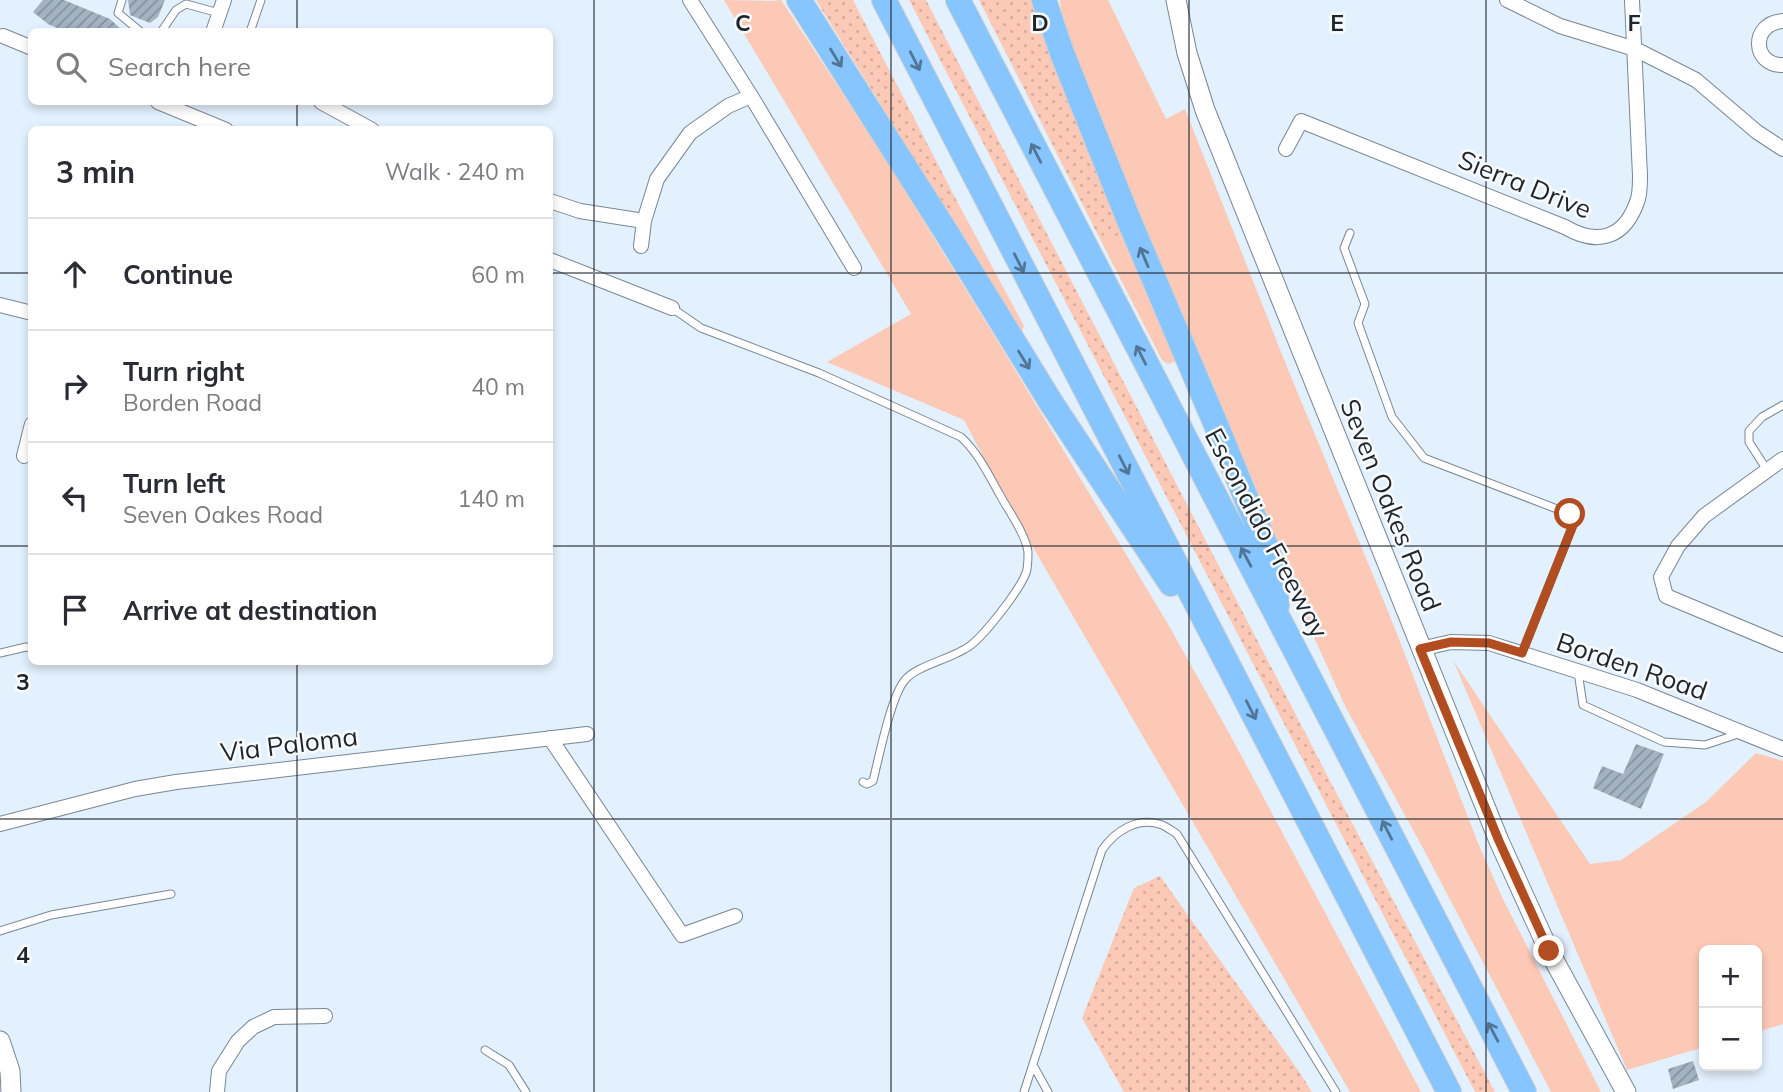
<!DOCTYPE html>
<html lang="en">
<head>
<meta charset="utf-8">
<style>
	body { margin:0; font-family:Mulish,sans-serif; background:#f7f7f7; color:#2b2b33 }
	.controls { position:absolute; right:21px; bottom:21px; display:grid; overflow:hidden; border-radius:10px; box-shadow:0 4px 10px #0003 }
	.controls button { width:63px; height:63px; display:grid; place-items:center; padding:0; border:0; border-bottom:2px solid #e1e1e2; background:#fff; color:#2b2b33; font:35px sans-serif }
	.stop { position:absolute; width:21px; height:21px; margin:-16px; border:5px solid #b24c21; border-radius:50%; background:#fff }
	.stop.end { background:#b24c21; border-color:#fff; box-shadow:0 2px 7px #0008 }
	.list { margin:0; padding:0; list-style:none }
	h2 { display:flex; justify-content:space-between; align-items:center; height:91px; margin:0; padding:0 28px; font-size:30px }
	h2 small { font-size:23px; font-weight:400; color:#7c7c81 }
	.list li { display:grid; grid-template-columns:46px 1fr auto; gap:21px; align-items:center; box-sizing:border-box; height:112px; padding:0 28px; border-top:2px solid #e1e1e2 }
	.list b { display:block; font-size:26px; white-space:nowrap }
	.list p { margin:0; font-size:23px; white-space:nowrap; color:#7c7c81 }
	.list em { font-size:23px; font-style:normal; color:#7c7c81 }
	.icon { flex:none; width:38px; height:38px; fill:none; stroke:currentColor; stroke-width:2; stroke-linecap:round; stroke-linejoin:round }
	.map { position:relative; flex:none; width:1783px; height:1092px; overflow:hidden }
	.search { position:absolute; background:#fff; box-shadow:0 4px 10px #0003; left:28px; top:28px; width:525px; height:77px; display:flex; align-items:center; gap:18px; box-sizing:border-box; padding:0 24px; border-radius:10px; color:#7c7c81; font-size:26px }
	.panel { position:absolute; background:#fff; box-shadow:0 4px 10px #0003; left:28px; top:126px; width:525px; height:539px; border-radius:10px }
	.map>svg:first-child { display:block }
	.grass { fill:#fcc9b6 }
	.park { fill:url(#park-dots) }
	.building { fill:url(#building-hatch) }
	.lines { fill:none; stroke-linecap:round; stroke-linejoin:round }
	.lane-casing { stroke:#788695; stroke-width:9 }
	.street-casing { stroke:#788695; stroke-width:16 }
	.secondary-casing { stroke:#788695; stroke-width:21 }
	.highway-casing { stroke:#cecfd0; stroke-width:26 }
	.lane { stroke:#fff; stroke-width:7 }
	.street { stroke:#fff; stroke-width:14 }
	.secondary { stroke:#fff; stroke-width:19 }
	.highway { stroke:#86c5ff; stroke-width:24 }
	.oneway { stroke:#527595 }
	.route { stroke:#b24c21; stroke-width:9 }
	.grid { fill:none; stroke:#1f252b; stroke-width:2; stroke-opacity:0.55 }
	.labels { text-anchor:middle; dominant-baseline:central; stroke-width:5; stroke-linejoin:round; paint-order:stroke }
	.street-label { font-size:26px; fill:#1f252b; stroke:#f9fcff }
	.grid-label { font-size:23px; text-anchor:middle; font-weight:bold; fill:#1f252b; stroke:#f9fcff; stroke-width:5; stroke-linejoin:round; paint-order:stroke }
</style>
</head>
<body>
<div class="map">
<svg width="1783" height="1092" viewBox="0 0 1783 1092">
	<defs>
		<pattern id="park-dots" width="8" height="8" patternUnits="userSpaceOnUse" patternTransform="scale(1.75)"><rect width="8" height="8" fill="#fcc9b6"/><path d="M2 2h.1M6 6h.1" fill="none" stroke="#d8ac9d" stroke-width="1.8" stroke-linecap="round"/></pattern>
		<pattern id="building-hatch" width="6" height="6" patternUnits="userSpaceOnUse" patternTransform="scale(1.75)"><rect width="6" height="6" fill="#a4b3c2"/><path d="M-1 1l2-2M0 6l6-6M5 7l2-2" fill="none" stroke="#85919e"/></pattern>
	</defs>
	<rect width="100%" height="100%" fill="#e3f0fd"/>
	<path class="grass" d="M724,0L770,1L781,0L876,144L1003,350L1168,624L1234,742L1421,1092H1350L1106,673L1009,506L964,420L827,362L911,314Z
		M1060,0H1108L1166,119L1185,109L1287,367L1390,616L1478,843L1502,897L1601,1092H1551L1424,850L1346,708L1311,631L1076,60L1062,15Z
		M959,205L1024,326L1022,331L1017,332L949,214L957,211Z
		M1123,228L1176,361L1168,364L1162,360L1098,235L1111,237Z
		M1453,660L1590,864L1621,860L1706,802L1756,753L1783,761V1024L1757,1032V950H1704V1047L1627,1070Z"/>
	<path class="park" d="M816,0H853L959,205L957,211L948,214L942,207L907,147Z
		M909,0H926L1341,802L1495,1092H1475Z
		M979,0H1031L1123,228L1121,235L1111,237L1098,235Z
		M1160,876L1298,1070L1312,1092H1124L1082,1018L1134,888Z"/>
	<path class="building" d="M43,0H64L110,19L124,32H66L48,24L33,12Z
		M128,0H165L158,17L150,23L130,15Z
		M1636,744L1664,754L1641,809L1593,788L1602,766L1623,774Z
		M1693,1061L1699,1080L1673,1089L1668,1069Z"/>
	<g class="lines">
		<g class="lane-casing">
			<path id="lane" d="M122,0L118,13L141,32
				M161,32L176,10L186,4L219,13
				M250,32L261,0
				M1350,233L1344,248L1365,304L1358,323L1392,417L1424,458L1570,514L1573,525L1522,653
				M672,308L701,328L819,373L961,437C979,454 988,474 1000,495C1008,510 1026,535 1028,552C1028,558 1028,568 1026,573C1019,591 986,633 971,645C953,659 917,665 905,680C891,696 879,757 873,781L867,784L863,782
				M1767,470L1749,442V431L1762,417L1783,405
				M0,653L26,647L32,648
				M1578,672L1583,705L1664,742L1705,745L1741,733
				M0,931L51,915L171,894
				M485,1050L509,1065L526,1092
				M1033,1065L1048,1092
				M1024,1092L1102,850C1115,831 1138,816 1162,825C1167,827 1172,831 1177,834L1336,1092"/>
		</g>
		<g class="street-casing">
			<path id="street" d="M690,0L751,96L854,268
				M1507,0L1560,26L1635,49L1696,80L1757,132L1783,149
				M1783,21C1750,23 1752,66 1783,65
				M213,32L224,0
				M3,36L32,48
				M158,102L226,130
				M321,102L372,130
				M1286,149L1301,121L1565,227C1599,247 1626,237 1638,199C1640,192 1640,183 1640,176L1632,0
				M550,201L580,211L644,221
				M641,246L644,221L657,179L690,133L728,106L751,96
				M550,260L672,308
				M0,305L32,313
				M24,456L32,424
				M1783,459L1704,516L1678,546L1661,577L1666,596L1783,645
				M1420,649L1451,642L1489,643L1637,690L1783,749
				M550,738L682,935L735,916
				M0,824L135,789L176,782L587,734
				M217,1092L219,1071L238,1041L253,1027L274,1017L325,1016"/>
		</g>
		<g class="secondary-casing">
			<path id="secondary" d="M1176,0L1187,53L1205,110L1499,841L1549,951L1626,1092
				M0,1041L10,1071L11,1092"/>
		</g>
		<g class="highway-casing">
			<path id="highway" d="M799,0L948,235L1052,404L1171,584
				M884,0L1449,1092
				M958,0L1524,1092
				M1044,0L1062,53L1128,218L1216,425L1274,566L1277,606"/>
		</g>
		<use href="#lane" class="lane"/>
		<use href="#street" class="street"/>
		<use href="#secondary" class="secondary"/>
		<use href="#highway" class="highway"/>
	</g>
	<defs><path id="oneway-shaft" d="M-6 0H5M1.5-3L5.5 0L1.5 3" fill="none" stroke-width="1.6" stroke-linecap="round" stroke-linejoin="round" transform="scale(1.75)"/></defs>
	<g class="oneway">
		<use href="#oneway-shaft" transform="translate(836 58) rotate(58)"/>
		<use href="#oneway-shaft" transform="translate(915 61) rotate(63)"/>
		<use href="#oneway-shaft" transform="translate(1036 153) rotate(-117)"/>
		<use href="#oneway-shaft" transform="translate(1144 257) rotate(-113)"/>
		<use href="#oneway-shaft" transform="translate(1019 263) rotate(63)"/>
		<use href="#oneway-shaft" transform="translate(1141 355) rotate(-117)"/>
		<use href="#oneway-shaft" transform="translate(1024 360) rotate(58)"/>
		<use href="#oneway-shaft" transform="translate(1124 465) rotate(63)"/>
		<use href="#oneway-shaft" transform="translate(1246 557) rotate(-118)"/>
		<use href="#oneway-shaft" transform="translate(1251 710) rotate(63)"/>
		<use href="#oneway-shaft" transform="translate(1387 830) rotate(-117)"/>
		<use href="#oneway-shaft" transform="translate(1493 1032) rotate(-118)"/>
	</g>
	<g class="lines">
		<path class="route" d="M1549,951L1499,841L1420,649L1451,642L1489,643L1522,653L1573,525L1570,514"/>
	</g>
	<path class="grid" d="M297,0V32M594,0V1092M891,0V1092M1189,0V1092M1486,0V1092M297,102V130M0,273H32M550,273H1783M0,546H32M550,546H1783M297,662V1092M0,819H1783"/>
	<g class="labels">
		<g class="street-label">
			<text transform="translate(1525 184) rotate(22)">Sierra Drive</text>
			<text transform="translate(1391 505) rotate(68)">Seven Oakes Road</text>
			<text transform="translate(1267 533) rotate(62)">Escondido Freeway</text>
			<text transform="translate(1632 666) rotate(19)">Borden Road</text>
			<text transform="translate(289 744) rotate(-7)">Via Paloma</text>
		</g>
	</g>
	<g class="grid-label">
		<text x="743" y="31">C</text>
		<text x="1040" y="31">D</text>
		<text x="1337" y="31">E</text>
		<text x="1634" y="31">F</text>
		<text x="23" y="690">3</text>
		<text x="23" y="963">4</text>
	</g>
</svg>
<div class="controls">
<button>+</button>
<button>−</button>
</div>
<div class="stop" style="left:1570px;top:514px"></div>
<div class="stop end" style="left:1549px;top:951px"></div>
<div class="search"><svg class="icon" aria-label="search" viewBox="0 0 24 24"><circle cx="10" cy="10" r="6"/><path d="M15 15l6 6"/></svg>Search here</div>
<section class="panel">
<h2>3 min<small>Walk · 240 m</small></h2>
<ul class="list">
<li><svg class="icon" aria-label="ahead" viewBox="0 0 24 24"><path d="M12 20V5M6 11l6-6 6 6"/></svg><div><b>Continue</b></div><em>60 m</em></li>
<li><svg class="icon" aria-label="right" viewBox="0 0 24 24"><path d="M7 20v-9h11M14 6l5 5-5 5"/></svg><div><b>Turn right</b><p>Borden Road</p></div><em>40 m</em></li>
<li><svg class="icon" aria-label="left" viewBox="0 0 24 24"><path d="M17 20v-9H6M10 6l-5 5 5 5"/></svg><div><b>Turn left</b><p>Seven Oakes Road</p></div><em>140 m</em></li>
<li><svg class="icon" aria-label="arrive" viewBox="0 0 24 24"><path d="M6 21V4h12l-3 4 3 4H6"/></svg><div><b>Arrive at destination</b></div></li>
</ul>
</section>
</div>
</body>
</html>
